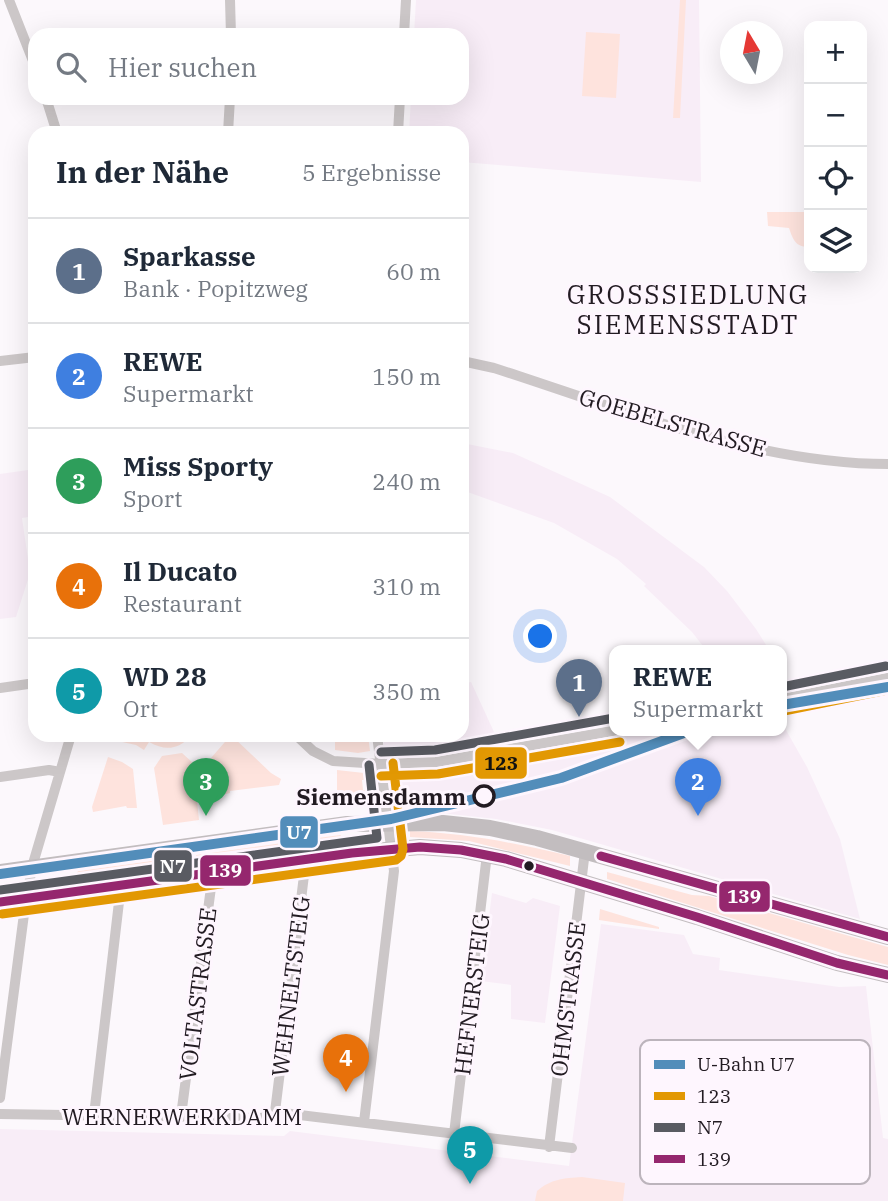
<!DOCTYPE html>
<html lang="de">
<head>
<meta charset="utf-8">
<style>
	body { margin:0; font-family:"IBM Plex Serif",serif; background:#f6f6f7; color:#1f2937 }
	.controls { position:absolute; right:21px; top:21px; display:grid; overflow:hidden; border-radius:14px; box-shadow:0 7px 28px #0002 }
	.controls button { width:63px; height:63px; display:grid; place-items:center; padding:0; border:0; border-bottom:2px solid #e0e1e3; background:#fff; color:#1f2937; font:35px sans-serif }
	.compass { position:absolute; left:720px; top:21px; width:63px; height:63px; border-radius:50%; background:#fff; box-shadow:0 7px 28px #0002; rotate:350deg }
	.you { position:absolute; left:541px; top:637px; width:24px; height:24px; margin:-18px; border:5px solid #fff; border-radius:50%; background:#1a73e8; box-shadow:0 0 0 10px #1a73e833 }
	.badge { display:grid; place-items:center; width:46px; height:46px; border-radius:50%; background:#6e686e; color:#fff; font-size:23px; font-weight:700 }
	.pin { position:absolute; translate:-50% -58px; filter:drop-shadow(0 2px 4px #0008) }
	.pin::after { content:''; position:absolute; top:37px; width:24px; height:21px; background:inherit; clip-path:polygon(0 0,100% 0,50% 100%) }
	.popup { position:absolute; left:609px; top:645px; width:178px; height:91px; box-sizing:border-box; display:grid; place-content:center; border-radius:14px; background:#fff; filter:drop-shadow(0 2px 5px #0005); font-size:23px; white-space:nowrap; color:#747a83 }
	.popup b { font-size:26px; color:#1f2937 }
	.popup::after { content:''; position:absolute; left:50%; top:100%; margin-left:-14px; border:14px solid transparent; border-top-color:#fff }
	.list { margin:0; padding:0; list-style:none }
	h2 { display:flex; justify-content:space-between; align-items:center; height:91px; margin:0; padding:0 28px; font-size:30px }
	h2 small { font-size:23px; font-weight:400; color:#747a83 }
	.list li { display:grid; grid-template-columns:46px 1fr auto; gap:21px; align-items:center; box-sizing:border-box; height:105px; padding:0 28px; border-top:2px solid #e0e1e3 }
	.list b { display:block; font-size:26px; white-space:nowrap }
	.list p { margin:0; font-size:23px; white-space:nowrap; color:#747a83 }
	.list em { font-size:23px; font-style:normal; color:#747a83 }
	.icon { flex:none; width:38px; height:38px; fill:none; stroke:currentColor; stroke-width:2; stroke-linecap:round; stroke-linejoin:round }
	.map { position:relative; flex:none; width:888px; height:1201px; overflow:hidden }
	.search { position:absolute; background:#fff; box-shadow:0 7px 28px #0002; left:28px; top:28px; width:441px; height:77px; display:flex; align-items:center; gap:18px; box-sizing:border-box; padding:0 24px; border-radius:21px; color:#747a83; font-size:26px }
	.panel { position:absolute; background:#fff; box-shadow:0 7px 28px #0002; left:28px; top:126px; width:441px; height:616px; border-radius:21px }
	.map>svg:first-child { display:block }
	.built { fill:#f8edf7 }
	.green { fill:#fee3dd }
	.lines { fill:none; stroke-linecap:round; stroke-linejoin:round }
	.minor { stroke:#ccc7c8; stroke-width:10 }
	.secondary { stroke:#c2bdbf; stroke-width:16 }
	.bus-1-casing { stroke:#fef6fe; stroke-width:14 }
	.bus-2-casing { stroke:#fef6fe; stroke-width:14 }
	.bus-3-casing { stroke:#fef6fe; stroke-width:14 }
	.bus-1 { stroke:#95276e; stroke-width:9 }
	.bus-2 { stroke:#e29803; stroke-width:9 }
	.bus-3 { stroke:#595b62; stroke-width:9 }
	.metro-1-casing { stroke:#fef6fe; stroke-width:16 }
	.metro-1 { stroke:#528dba; stroke-width:10 }
	.stop-dot { fill:#fef6fe; stroke:#221b22; stroke-width:3.5 }
	.bus-dot { fill:#221b22; stroke:#fef6fe; stroke-width:2.5 }
	.labels { text-anchor:middle; dominant-baseline:central; stroke-width:6; stroke-linejoin:round; paint-order:stroke }
	.street-label { font-size:23px; fill:#221b22; stroke:#fef6fe }
	.stop-label { font-size:23px; font-weight:bold; fill:#221b22; stroke:#fef6fe; text-anchor:end }
	.quarter-label { font-size:26px; letter-spacing:2px; fill:#221b22; stroke:#fef6fe }
	.key { fill:#fef6fe; stroke:#bcb4bc; stroke-width:2 }
	.key-label { font-size:19px; fill:#221b22 }
	.line-badge { stroke:#fef6fe; stroke-width:2.5 }
	.badge-label { font-size:19px; text-anchor:middle; font-weight:bold; fill:#fff }
	.pale-badge-label { font-size:19px; text-anchor:middle; font-weight:bold; fill:#111 }
</style>
</head>
<body>
<div class="map">
<svg width="888" height="1201" viewBox="0 0 888 1201">
	<rect width="100%" height="100%" fill="#fcf8fc"/>
	<path class="built" d="M416,0H699L701,182L462,162V133H409L411,98H462V35H414Z
		M462,443L513,453L610,497L704,567L727,591L756,629L766,645L758,650H706L692,632L644,586L646,584L617,559L554,523L462,490Z
		M35,469V516L22,518L30,573L16,617L0,619V474Z
		M471,682L500,745L427,757H393L388,754L385,750L382,735H462V684Z
		M782,723L807,767L840,839L860,919L552,830L496,819L395,808L391,804L388,777L397,769H403L407,772L502,759L658,730H782Z
		M492,893L526,903L533,898L560,906L545,1023L511,1019V985L481,981Z
		M601,924L684,935L693,954L720,958L719,970L839,987L866,986L883,1138L888,1139V1201H0V1129L284,1136L290,1131L569,1166Z"/>
	<path class="green" d="M680,0H686L680,118H673Z
		M586,32L620,34L616,98L582,96Z
		M767,212H809V247C796,247 793,240 789,228L768,226Z
		M115,735H205L198,742L191,736C178,750 165,751 149,742L144,750L136,745L113,740Z
		M231,735L271,773L281,779L279,785L230,791V793L217,796L215,765L211,758Z
		M335,735H368L370,751L358,753L335,750Z
		M182,753L193,763L199,820L163,825L154,768L162,756Z
		M108,757L122,762L133,769L137,808H127L126,806L93,812L92,807Z
		M337,770L364,773L367,780H362L363,790H368L369,793L365,797L337,800Z
		M410,831C465,833 516,843 570,856V866L469,841L410,837Z
		M340,835L344,838L341,845L197,865L196,855Z
		M187,856L188,866L79,882L75,877L78,871Z
		M607,872L692,895L709,896L888,947V965L848,955L607,879Z
		M600,909L659,927V929L599,920Z
		M582,1177L625,1183L623,1201H535L537,1191C551,1179 564,1178 582,1177Z"/>
	<g class="lines">
		<path class="minor" d="M9,0L35,66
			M230,0L231,35
			M404,35L406,0
			M46,98L57,133
			M228,133L230,98
			M398,133L400,98
			M0,361L35,357
			M462,361L494,368C619,408 755,464 888,464
			M0,688L35,683
			M782,699L888,678
			M296,735L313,751L333,761L381,764L436,762L618,730
			M0,777L49,770L60,772
			M0,1098L24,914L32,867L71,735
			M275,1112L306,859
			M0,1114L261,1118L275,1112L572,1148
			M94,1115L121,885
			M181,1116L213,872
			M364,1122L394,871L377,735
			M454,1134L487,854
			M549,1147L585,851"/>
		<path class="secondary" d="M0,872L347,824L443,823L490,828L537,838L888,937
			M0,902L352,853L420,847L461,850L506,859L697,917L837,963L888,975"/>
		<g class="bus-1-casing">
			<path id="bus-1" d="M601,856L888,937
				M0,902L352,853L420,847L461,850L506,859L697,917L837,963L888,975"/>
		</g>
		<g class="bus-2-casing">
			<path id="bus-2" d="M784,711L888,690
				M381,776L438,774L620,742
				M2,914L396,860L401,856L403,849L393,763"/>
		</g>
		<g class="bus-3-casing">
			<path id="bus-3" d="M782,687L886,666
				M381,752L435,750L614,718
				M0,890L377,838L369,765"/>
		</g>
		<use href="#bus-1" class="bus-1"/>
		<use href="#bus-2" class="bus-2"/>
		<use href="#bus-3" class="bus-3"/>
		<g class="metro-1-casing">
			<path id="metro-1" d="M782,705L888,687
				M0,874L391,819L561,778L692,730"/>
		</g>
		<use href="#metro-1" class="metro-1"/>
	</g>
	<circle class="stop-dot" cx="484" cy="796" r="10"/>
	<circle class="bus-dot" cx="529" cy="866" r="6"/>
	<g class="labels">
		<g class="street-label">
			<text transform="translate(673 422) rotate(16)">GOEBELSTRASSE</text>
			<text transform="translate(290 986) rotate(-83)">WEHNELTSTEIG</text>
			<text transform="translate(197 994) rotate(-83)">VOLTASTRASSE</text>
			<text transform="translate(471 994) rotate(-83)">HEFNERSTEIG</text>
			<text transform="translate(567 999) rotate(-83)">OHMSTRASSE</text>
			<text x="182" y="1116">WERNERWERKDAMM</text>
		</g>
		<g class="stop-label">
			<text x="466" y="796">Siemensdamm</text>
		</g>
		<g class="quarter-label">
			<text x="688" y="294">GROSSSIEDLUNG<tspan x="688" dy="30">SIEMENSSTADT</tspan></text>
		</g>
	</g>
	<rect x="640" y="1040" width="230" height="144" rx="10" class="key"/>
	<rect x="654" y="1060" width="31" height="9" fill="#528dba"/>
	<rect x="654" y="1092" width="31" height="8" fill="#e29803"/>
	<rect x="654" y="1123" width="31" height="9" fill="#595b62"/>
	<rect x="654" y="1155" width="31" height="8" fill="#95276e"/>
	<g class="key-label">
		<text x="697" y="1071">U-Bahn U7</text>
		<text x="697" y="1103">123</text>
		<text x="697" y="1134">N7</text>
		<text x="697" y="1166">139</text>
	</g>
	<g class="line-badge">
		<rect x="474" y="746" width="54" height="34" rx="7" fill="#e29803"/>
		<rect x="279" y="815" width="40" height="34" rx="7" fill="#528dba"/>
		<rect x="153" y="849" width="40" height="34" rx="7" fill="#595b62"/>
		<rect x="199" y="854" width="53" height="33" rx="7" fill="#95276e"/>
		<rect x="718" y="880" width="53" height="33" rx="7" fill="#95276e"/>
	</g>
	<g class="badge-label">
		<text x="299" y="839">U7</text>
		<text x="173" y="873">N7</text>
		<text x="225" y="877">139</text>
		<text x="744" y="903">139</text>
	</g>
	<g class="pale-badge-label">
		<text x="501" y="770">123</text>
	</g>
</svg>
<div class="controls">
<button>+</button>
<button>−</button>
<button><svg class="icon" aria-label="locate" viewBox="0 0 24 24"><circle cx="12" cy="12" r="6"/><path d="M12 2v4M12 18v4M2 12h4M18 12h4"/></svg></button>
<button><svg class="icon" aria-label="layers" viewBox="0 0 24 24"><path d="M12 4l9 5-9 5-9-5zM3 14l9 5 9-5"/></svg></button>
</div>
<svg class="compass" viewBox="-18 -18 36 36"><path d="M0-13l5 13h-10z" fill="#e53935"/><path d="M0 13l5-13h-10z" fill="#747a83"/></svg>
<div class="you"></div>
<div class="pin badge" style="left:579px;top:717px;background:#5c6f8a">1</div>
<div class="pin badge" style="left:698px;top:816px;background:#3f7fe0">2</div>
<div class="popup"><b>REWE</b>Supermarkt</div>
<div class="pin badge" style="left:206px;top:816px;background:#2e9e5b">3</div>
<div class="pin badge" style="left:346px;top:1092px;background:#e8710a">4</div>
<div class="pin badge" style="left:470px;top:1184px;background:#0f9aa8">5</div>
<div class="search"><svg class="icon" aria-label="search" viewBox="0 0 24 24"><circle cx="10" cy="10" r="6"/><path d="M15 15l6 6"/></svg>Hier suchen</div>
<section class="panel">
<h2>In der Nähe<small>5 Ergebnisse</small></h2>
<ul class="list">
<li><span class="badge" style="background:#5c6f8a">1</span><div><b>Sparkasse</b><p>Bank · Popitzweg</p></div><em>60 m</em></li>
<li><span class="badge" style="background:#3f7fe0">2</span><div><b>REWE</b><p>Supermarkt</p></div><em>150 m</em></li>
<li><span class="badge" style="background:#2e9e5b">3</span><div><b>Miss Sporty</b><p>Sport</p></div><em>240 m</em></li>
<li><span class="badge" style="background:#e8710a">4</span><div><b>Il Ducato</b><p>Restaurant</p></div><em>310 m</em></li>
<li><span class="badge" style="background:#0f9aa8">5</span><div><b>WD 28</b><p>Ort</p></div><em>350 m</em></li>
</ul>
</section>
</div>
</body>
</html>
